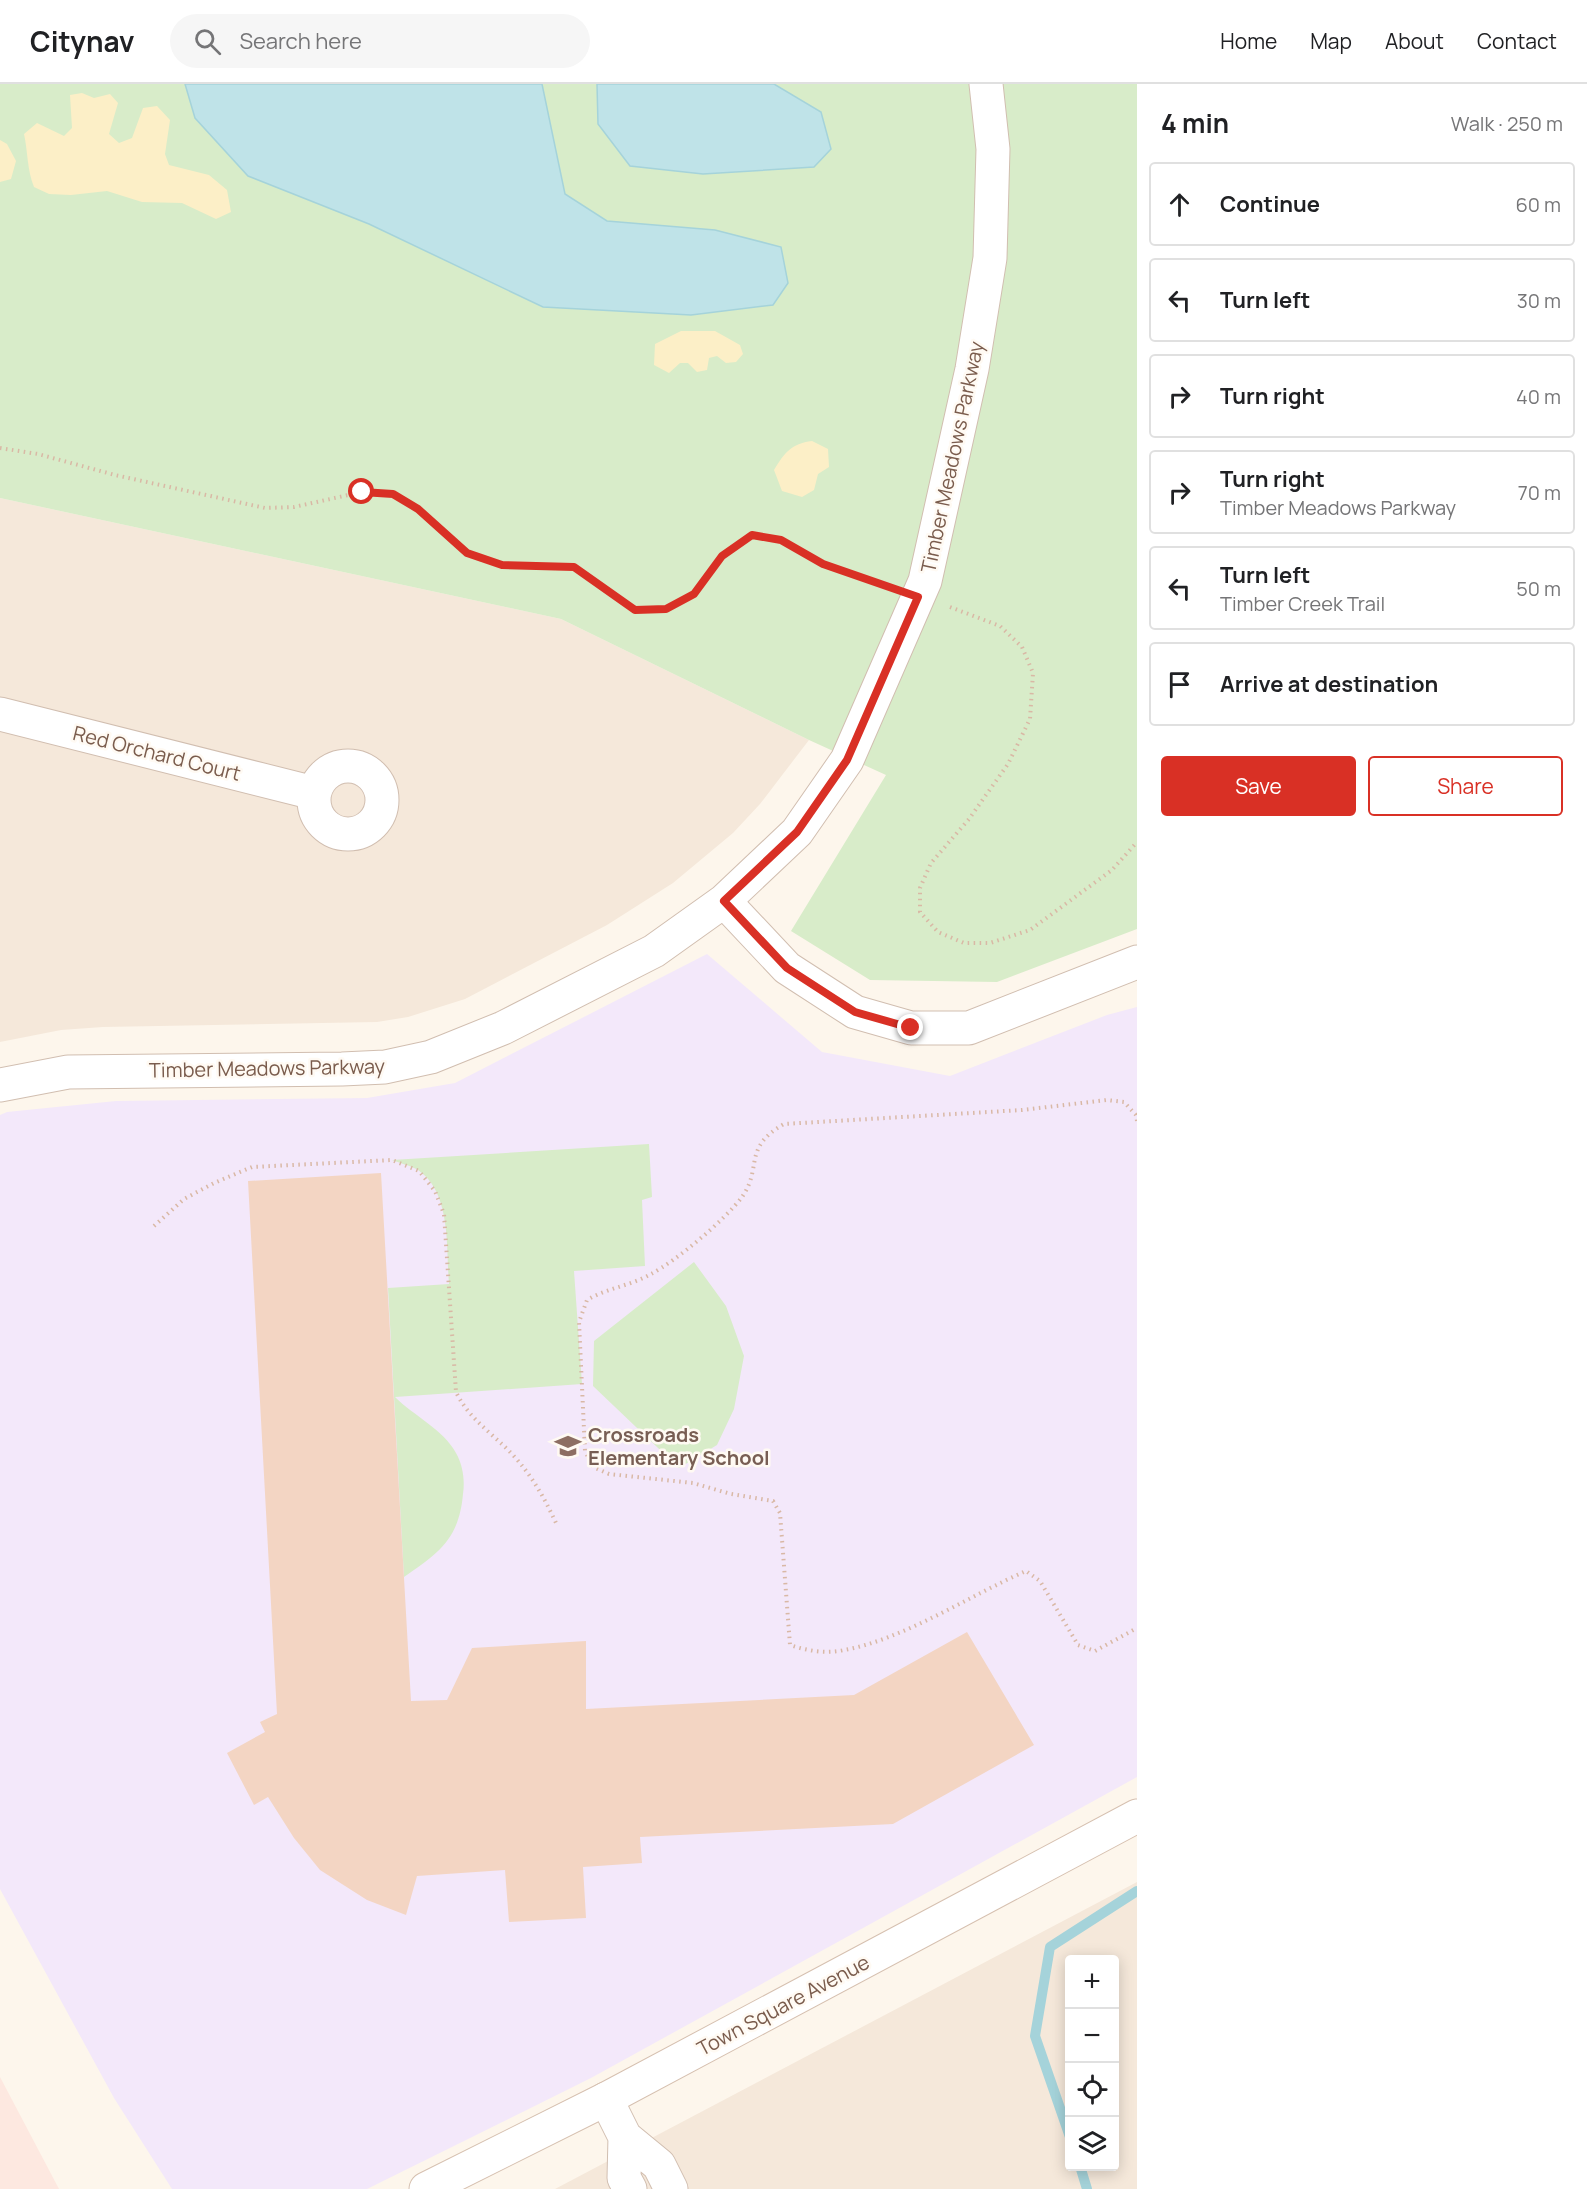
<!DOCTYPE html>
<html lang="en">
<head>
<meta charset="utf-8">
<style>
	body { margin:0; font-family:Manrope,sans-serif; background:#f6f6f6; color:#202124 }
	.controls { position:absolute; right:18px; bottom:18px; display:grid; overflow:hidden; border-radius:6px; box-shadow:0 3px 15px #0003 }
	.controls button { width:54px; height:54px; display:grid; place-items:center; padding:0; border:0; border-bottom:2px solid #e0e0e0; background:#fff; color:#202124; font:30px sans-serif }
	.stop { position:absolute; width:18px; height:18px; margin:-14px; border:4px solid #d93025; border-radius:50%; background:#fff }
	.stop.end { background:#d93025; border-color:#fff; box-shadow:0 2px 6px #0008 }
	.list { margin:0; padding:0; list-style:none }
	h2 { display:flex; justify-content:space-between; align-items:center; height:78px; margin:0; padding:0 24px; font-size:26px }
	h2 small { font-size:20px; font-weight:400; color:#757577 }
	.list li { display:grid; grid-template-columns:39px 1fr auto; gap:18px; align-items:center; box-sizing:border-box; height:84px; margin:0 12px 12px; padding:0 12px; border:2px solid #e0e0e0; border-radius:6px }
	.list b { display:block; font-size:22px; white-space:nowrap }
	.list p { margin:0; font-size:20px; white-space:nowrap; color:#757577 }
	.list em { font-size:20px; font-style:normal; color:#757577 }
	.actions { display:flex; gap:12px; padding:18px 24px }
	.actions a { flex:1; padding:14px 0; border:2px solid #d93025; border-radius:6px; text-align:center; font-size:21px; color:#d93025 }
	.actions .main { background:#d93025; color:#fff }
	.icon { flex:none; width:33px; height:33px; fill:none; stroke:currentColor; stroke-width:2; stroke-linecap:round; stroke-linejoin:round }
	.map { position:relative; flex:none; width:1137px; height:2105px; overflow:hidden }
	header { display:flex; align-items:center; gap:36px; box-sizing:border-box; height:84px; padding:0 30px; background:#fff; border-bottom:2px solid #e0e0e0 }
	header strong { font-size:28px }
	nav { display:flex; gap:33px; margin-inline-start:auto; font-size:21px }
	.search { width:420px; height:54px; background:#f6f6f6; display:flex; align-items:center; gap:15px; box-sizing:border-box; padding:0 21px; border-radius:33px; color:#757577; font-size:22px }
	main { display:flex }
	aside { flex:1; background:#fff }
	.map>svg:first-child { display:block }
	.residential { fill:#f5e8da; fill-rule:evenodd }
	.commercial { fill:#fde8e0 }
	.education { fill:#f3e8fa }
	.green { fill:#d8ecc9 }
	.sand { fill:#fcefc7 }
	.water { fill:#bfe3e8; stroke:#a5d3da; stroke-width:1.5 }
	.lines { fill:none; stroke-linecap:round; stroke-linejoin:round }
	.stream { stroke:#a5d3da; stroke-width:10 }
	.building { fill:#f3d5c3 }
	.street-casing { stroke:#d1beb0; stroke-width:35 }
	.secondary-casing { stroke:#d6c0b0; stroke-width:35 }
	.path { stroke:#d9b8a5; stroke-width:4; stroke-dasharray:1.5 4.5; stroke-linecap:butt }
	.street { stroke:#fff; stroke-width:33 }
	.secondary { stroke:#fff; stroke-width:33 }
	.route { stroke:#d93025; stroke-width:8 }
	.labels { text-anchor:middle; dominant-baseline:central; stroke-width:5; stroke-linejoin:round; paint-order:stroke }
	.street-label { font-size:20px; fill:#7a5c4d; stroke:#fffaf3 }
	.education-label { font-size:20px; font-weight:bold; fill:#785e54; stroke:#fffaf3; text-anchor:start }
</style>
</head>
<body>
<header>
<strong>Citynav</strong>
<div class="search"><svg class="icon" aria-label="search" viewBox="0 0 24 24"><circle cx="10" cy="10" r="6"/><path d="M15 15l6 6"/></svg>Search here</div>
<nav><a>Home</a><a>Map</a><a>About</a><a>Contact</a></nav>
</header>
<main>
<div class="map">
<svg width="1137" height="2105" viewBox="0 0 1137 2105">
	<rect width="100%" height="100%" fill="#fdf6ec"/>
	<path class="residential" d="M0,414L561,535L809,656L760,720L733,749L673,799L607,841L465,915L408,933L377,938L103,943L61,946L0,958Z
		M1137,1798V2105H555ZM1070,1876H1114V2082H1070Z"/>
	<path class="commercial" d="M0,1993L59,2105H0Z"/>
	<path class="education" d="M707,870L822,968L950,992L1107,931L1137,923V1693L591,1994L367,2105H172L114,2014L0,1805V1031L7,1028L116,1017L367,1014L455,999Z"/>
	<path class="green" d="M0,0H1137V845L997,898L870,896L791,847L886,691L809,656L561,535L0,414Z
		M649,1060L652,1113L642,1116L645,1182L574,1187L582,1300L395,1313C414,1332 443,1345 456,1369C463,1381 465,1397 463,1410C459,1455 439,1469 404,1493L388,1204L449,1200C446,1166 452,1109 418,1086C411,1082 400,1079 392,1076Z
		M694,1178L726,1222L744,1272L734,1325L717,1361L679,1384L593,1302L594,1257Z"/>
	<path class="sand" d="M82,9L94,14L110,10L118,19L109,50L119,59L132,54L143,24L157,22L170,36L165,70L169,81L209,91L227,106L231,128L216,135L182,119L142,118L107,107L71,111L49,110L34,103C27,86 28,68 24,50L37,39L64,52L72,44L70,11Z
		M0,56L7,60L16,77L11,95L0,98Z
		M681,247H715L740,261L743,270L736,278L726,279L717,272L709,274L707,286L697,288L688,279H680L669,289L654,281L655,260Z
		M812,357L828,365L829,383L818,390L814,406L802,413L782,407L774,386C785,368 791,360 812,357Z"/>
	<path class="water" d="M185,0H542L565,110L607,137L715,146L781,163L788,199L773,221L691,231L543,223L369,140L248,92L195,34Z
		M597,0H774L821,28L831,65L814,83L703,90L630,82L598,40Z"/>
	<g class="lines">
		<path class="stream" d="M1070,2053L1035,1952L1050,1863L1137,1807
			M1080,2082L1087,2105"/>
	</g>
	<path class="building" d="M381,1089L411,1617L447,1616L472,1564L586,1557V1625L854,1611L967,1548L1034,1661L893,1740L640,1753L642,1779L583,1783L586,1834L509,1838L505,1786L417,1792L406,1831L367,1816L320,1786L294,1754L268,1713L254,1721L227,1669L265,1648L260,1638L277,1630L248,1097Z"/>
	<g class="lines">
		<g class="street-casing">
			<path id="street" d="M0,630L314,709
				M314 716a34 34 0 1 1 68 0a34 34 0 1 1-68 0Z
				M724,817L787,884L855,928L911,944H969L1137,878
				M0,1001L68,988L342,985L385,983L431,973L503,944L654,867L724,817L797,748L847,676L925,497L972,285L990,174L993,65L986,0
				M606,2015L625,2053L659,2081L671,2105
				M625,2053L624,2094L630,2105"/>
		</g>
		<g class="secondary-casing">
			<path id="secondary" d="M426,2105L606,2015L1137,1732"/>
		</g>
		<path class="path" d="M0,364L38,370L115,391L265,424L294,423L362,408L393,410L418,425L467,469L502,481L574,483L635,526L666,525L694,510L722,472L752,451L781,456L823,480L889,503
			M950,523L1000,542L1022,563L1033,589L1030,635L1008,680L969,735L931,779L920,804V828L938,848L964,859H990L1030,846L1112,786L1137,758
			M1137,1037L1136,1031L1124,1018L1107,1016L1022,1026L784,1040C742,1064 763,1083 742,1113C725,1136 676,1177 651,1190C630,1202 607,1204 587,1216L579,1238L585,1367L593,1383L609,1390L693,1399L731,1410L773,1417L780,1429L790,1561C808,1567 826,1570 844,1566C902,1556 971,1511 1026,1487L1040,1497L1078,1561L1095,1567L1137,1544
			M154,1142L184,1115L214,1099L252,1083L392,1076L419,1087L435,1107L444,1130L456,1308C469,1335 491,1348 511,1369C531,1390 544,1413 556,1439"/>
		<use href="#street" class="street"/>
		<use href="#secondary" class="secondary"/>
	</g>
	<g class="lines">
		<path class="route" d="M362,408L393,410L418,425L467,469L502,481L574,483L635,526L666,525L694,510L722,472L752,451L781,456L823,480L918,513L847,676L797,748L724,817L787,884L855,928L911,944"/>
	</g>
	<defs>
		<g id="school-bare" transform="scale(2.07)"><path d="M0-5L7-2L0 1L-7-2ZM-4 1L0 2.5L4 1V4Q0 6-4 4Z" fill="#8d6e63" stroke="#fffaf3" stroke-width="2.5" paint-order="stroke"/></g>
	</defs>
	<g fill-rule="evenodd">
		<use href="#school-bare" x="568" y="1362"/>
	</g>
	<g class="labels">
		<g class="street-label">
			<text transform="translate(952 373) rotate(-78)">Timber Meadows Parkway</text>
			<text transform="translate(157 669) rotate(14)">Red Orchard Court</text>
			<text transform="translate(267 984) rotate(-1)">Timber Meadows Parkway</text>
			<text transform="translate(783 1921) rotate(-28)">Town Square Avenue</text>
		</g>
		<g class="education-label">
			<text x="588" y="1350">Crossroads<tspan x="588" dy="23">Elementary School</tspan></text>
		</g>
	</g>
</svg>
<div class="controls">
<button>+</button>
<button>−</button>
<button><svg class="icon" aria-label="locate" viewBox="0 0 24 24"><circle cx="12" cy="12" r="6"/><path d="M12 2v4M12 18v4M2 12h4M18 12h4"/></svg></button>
<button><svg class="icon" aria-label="layers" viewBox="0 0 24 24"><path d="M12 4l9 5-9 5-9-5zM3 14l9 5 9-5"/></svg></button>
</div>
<div class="stop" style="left:362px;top:408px"></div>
<div class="stop end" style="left:911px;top:944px"></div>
</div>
<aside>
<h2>4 min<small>Walk · 250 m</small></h2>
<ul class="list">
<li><svg class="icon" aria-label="ahead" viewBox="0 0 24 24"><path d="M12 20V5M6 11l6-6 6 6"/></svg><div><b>Continue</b></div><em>60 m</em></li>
<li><svg class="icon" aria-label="left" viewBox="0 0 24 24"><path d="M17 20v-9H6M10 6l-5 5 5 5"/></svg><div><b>Turn left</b></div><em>30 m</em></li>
<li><svg class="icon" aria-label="right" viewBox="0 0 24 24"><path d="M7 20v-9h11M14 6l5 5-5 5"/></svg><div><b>Turn right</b></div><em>40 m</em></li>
<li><svg class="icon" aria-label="right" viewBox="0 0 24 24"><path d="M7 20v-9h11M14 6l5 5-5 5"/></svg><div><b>Turn right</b><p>Timber Meadows Parkway</p></div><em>70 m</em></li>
<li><svg class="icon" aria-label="left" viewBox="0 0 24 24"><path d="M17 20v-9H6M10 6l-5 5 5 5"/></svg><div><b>Turn left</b><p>Timber Creek Trail</p></div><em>50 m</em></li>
<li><svg class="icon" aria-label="arrive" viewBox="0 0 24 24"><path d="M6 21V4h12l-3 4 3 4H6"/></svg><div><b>Arrive at destination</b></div></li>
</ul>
<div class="actions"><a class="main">Save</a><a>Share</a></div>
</aside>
</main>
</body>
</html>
